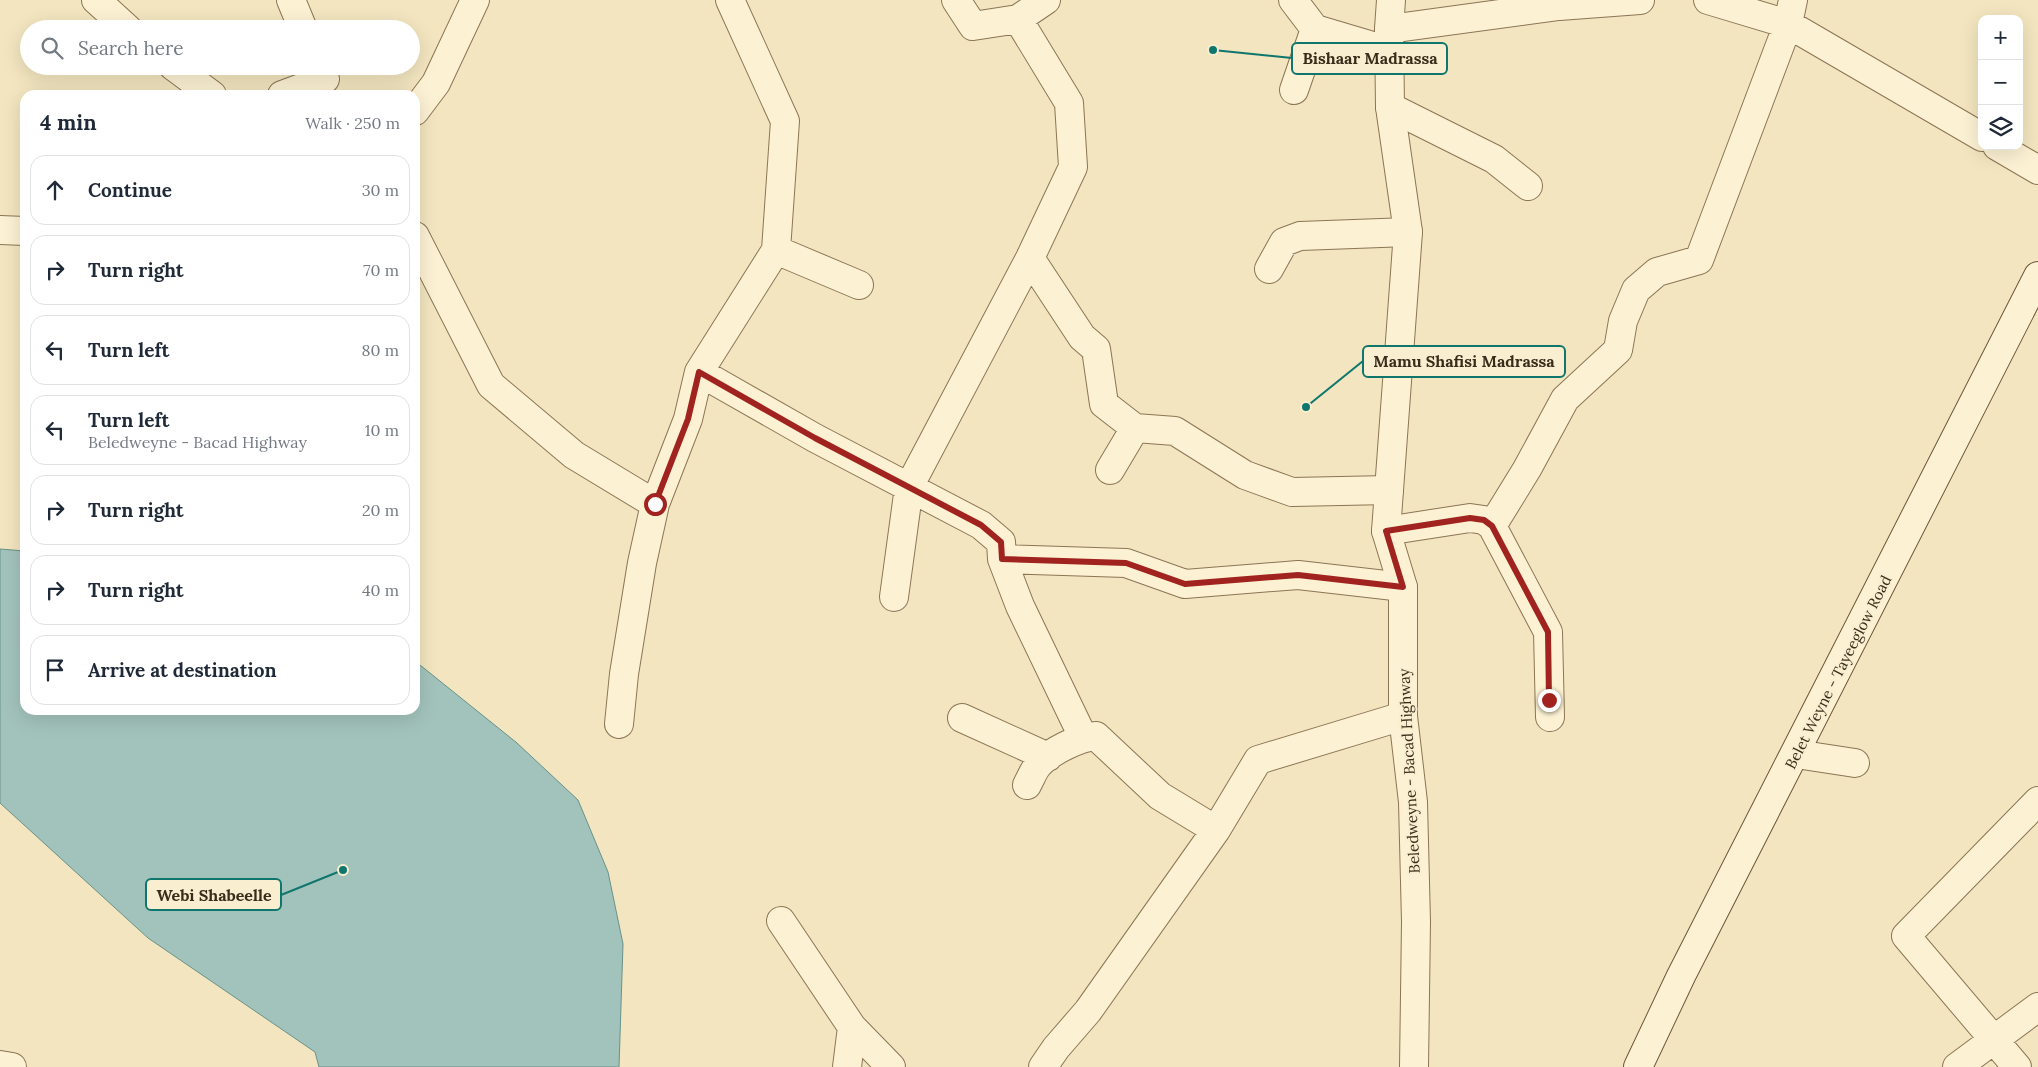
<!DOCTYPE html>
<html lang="en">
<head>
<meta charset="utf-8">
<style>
	body { margin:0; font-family:Lora,serif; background:#f6f6f7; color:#1f2937 }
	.controls { position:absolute; right:15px; top:15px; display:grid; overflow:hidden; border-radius:10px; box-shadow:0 5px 20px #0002 }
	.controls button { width:45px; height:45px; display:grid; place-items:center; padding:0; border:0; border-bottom:1px solid #e0e1e3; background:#fff; color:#1f2937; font:25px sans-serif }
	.stop { position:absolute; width:15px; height:15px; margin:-11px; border:4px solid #a1231f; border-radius:50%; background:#fff }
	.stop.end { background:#a1231f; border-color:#fff; box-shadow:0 1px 5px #0008 }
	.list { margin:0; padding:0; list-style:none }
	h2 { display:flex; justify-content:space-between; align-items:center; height:65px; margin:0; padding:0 20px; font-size:21px }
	h2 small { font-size:16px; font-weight:400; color:#747a83 }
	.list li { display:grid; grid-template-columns:32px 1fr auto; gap:15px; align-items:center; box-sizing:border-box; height:70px; margin:0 10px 10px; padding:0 10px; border:1px solid #e0e1e3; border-radius:15px }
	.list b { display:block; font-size:19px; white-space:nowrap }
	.list p { margin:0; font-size:16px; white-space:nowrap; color:#747a83 }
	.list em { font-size:16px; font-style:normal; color:#747a83 }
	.icon { flex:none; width:28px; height:28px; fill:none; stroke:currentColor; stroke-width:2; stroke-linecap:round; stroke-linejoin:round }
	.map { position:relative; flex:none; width:2038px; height:1067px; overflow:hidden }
	.search { position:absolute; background:#fff; box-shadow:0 5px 20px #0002; left:20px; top:20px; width:400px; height:55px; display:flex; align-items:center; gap:12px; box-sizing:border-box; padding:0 18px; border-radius:28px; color:#747a83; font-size:19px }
	.panel { position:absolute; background:#fff; box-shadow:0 5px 20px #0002; left:20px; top:90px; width:400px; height:625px; border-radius:15px }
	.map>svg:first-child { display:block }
	.water { fill:#a2c3bb; stroke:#689289 }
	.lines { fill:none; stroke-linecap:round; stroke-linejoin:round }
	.minor-casing { stroke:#8c7555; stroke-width:30 }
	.tertiary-casing { stroke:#8c7555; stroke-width:30 }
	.secondary-casing { stroke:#6e5639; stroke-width:30 }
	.minor { stroke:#fcf1d3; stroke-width:28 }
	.tertiary { stroke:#fcf1d3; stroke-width:28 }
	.secondary { stroke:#fcf1d3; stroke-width:28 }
	.route { stroke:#a1231f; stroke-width:6 }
	.labels { text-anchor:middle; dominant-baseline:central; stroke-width:4; stroke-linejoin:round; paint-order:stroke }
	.street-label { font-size:15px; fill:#3a2c1b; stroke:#f9eecf }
	.leader { fill:none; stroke:#0f766e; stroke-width:2 }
	.callout-dot { fill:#0f766e; stroke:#f9eecf; stroke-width:2 }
	.callout { fill:#f9eecf; stroke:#0f766e; stroke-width:2 }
	.callout-label { font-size:16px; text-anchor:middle; font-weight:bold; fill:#3a2c1b }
</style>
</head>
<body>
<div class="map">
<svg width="2038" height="1067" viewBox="0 0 2038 1067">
	<rect width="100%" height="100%" fill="#f2e5bf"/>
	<path class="water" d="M0,549L25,551V710H415V661L517,743L578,800L608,872L623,944L619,1067H319L315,1052L148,938L0,803Z"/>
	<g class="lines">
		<g class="minor-casing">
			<path id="minor" d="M96,0L128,29
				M291,0L303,29
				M956,0L973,26L1018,19L1046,0
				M1293,0L1315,29L1389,51
				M1708,0L1788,24L1982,137
				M1389,29L1559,6L1640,0
				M173,66L212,95
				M1294,90L1315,29
				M282,95L325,79
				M1390,107L1494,159L1528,186
				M415,111L436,83L475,0
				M1997,146L2038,170
				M0,230L25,231
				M415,236L491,385L574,455L655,504
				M776,250L859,285
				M1030,258L1082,337L1096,349L1104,404L1135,428L1175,431L1245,475L1292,492L1389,490
				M1269,269L1284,242L1300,236L1408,232
				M699,372L815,438L981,525L1001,542L1002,559L1020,606L1083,737
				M1110,470L1135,428
				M1492,526L1527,469L1565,399L1618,350L1623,321L1636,290L1657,272L1699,260L1788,24L1793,0
				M1386,531L1470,518L1484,520L1492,526L1548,632L1550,717
				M1002,559L1126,563L1185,584L1298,575L1403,587
				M894,597L909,487L1030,258L1073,167L1069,103L1018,19
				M962,718L1048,757
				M619,724L624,674L642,563L655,504L688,419L699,372L776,250L785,121L730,0
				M1796,754L1855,763
				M1027,785C1031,778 1034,769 1039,764C1051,751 1080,737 1096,736L1160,796L1216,830
				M781,921L852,1027L891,1067
				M0,1065L12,1067
				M847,1067L852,1027
				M1043,1067L1056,1048L1088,1011L1216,830L1258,760L1403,716
				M1957,1067L2038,1007
				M2017,1067L1906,936L2038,801"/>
		</g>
		<g class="tertiary-casing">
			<path id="tertiary" d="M1391,0L1389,29L1390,107L1408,232L1386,531L1403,587V716L1413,802L1416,922L1414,1067"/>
		</g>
		<g class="secondary-casing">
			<path id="secondary" d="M1638,1067L1681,976L2038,276"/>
		</g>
		<use href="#minor" class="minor"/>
		<use href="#tertiary" class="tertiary"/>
		<use href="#secondary" class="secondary"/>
	</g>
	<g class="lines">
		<path class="route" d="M655,504L688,419L699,372L815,438L981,525L1001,542L1002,559L1126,563L1185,584L1298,575L1403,587L1386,531L1470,518L1484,520L1492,526L1548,632L1549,700"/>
	</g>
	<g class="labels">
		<g class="street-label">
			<text transform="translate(1838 672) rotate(-63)">Belet Weyne - Tayeeglow Road</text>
			<text transform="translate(1409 771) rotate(-93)">Beledweyne - Bacad Highway</text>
		</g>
	</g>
	<path class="leader" d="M1213 50L1292 58M1306 407L1363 361M343 870L281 895"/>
	<g class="callout-dot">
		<circle cx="1213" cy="50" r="5"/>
		<circle cx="1306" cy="407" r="5"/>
		<circle cx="343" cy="870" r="5"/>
	</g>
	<g class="callout">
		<rect x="1292" y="43" width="155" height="31" rx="5"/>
		<rect x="1363" y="346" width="202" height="31" rx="5"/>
		<rect x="146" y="879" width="135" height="31" rx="5"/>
	</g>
	<g class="callout-label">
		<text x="1370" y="64">Bishaar Madrassa</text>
		<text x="1464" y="367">Mamu Shafisi Madrassa</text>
		<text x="214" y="901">Webi Shabeelle</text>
	</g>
</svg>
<div class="controls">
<button>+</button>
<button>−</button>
<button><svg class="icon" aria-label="layers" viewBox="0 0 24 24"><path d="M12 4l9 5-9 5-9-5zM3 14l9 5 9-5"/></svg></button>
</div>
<div class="stop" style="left:655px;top:504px"></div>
<div class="stop end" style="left:1549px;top:700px"></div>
<div class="search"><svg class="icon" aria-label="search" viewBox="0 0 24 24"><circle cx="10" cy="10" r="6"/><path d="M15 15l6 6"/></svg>Search here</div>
<section class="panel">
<h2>4 min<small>Walk · 250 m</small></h2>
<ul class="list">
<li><svg class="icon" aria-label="ahead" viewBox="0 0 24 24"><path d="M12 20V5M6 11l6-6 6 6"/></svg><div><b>Continue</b></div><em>30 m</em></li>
<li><svg class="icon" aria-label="right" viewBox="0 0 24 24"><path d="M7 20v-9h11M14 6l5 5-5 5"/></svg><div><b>Turn right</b></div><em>70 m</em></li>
<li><svg class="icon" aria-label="left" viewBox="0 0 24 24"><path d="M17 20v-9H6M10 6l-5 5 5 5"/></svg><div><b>Turn left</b></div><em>80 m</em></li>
<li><svg class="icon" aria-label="left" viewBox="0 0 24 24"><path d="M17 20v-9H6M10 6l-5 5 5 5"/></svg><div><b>Turn left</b><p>Beledweyne - Bacad Highway</p></div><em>10 m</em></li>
<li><svg class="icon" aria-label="right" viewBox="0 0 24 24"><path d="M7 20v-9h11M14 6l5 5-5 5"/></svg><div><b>Turn right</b></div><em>20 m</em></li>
<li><svg class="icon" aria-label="right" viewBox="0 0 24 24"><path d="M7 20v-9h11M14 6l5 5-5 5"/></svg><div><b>Turn right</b></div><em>40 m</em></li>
<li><svg class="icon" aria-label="arrive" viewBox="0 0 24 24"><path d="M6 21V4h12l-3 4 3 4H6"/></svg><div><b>Arrive at destination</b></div></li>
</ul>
</section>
</div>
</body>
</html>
